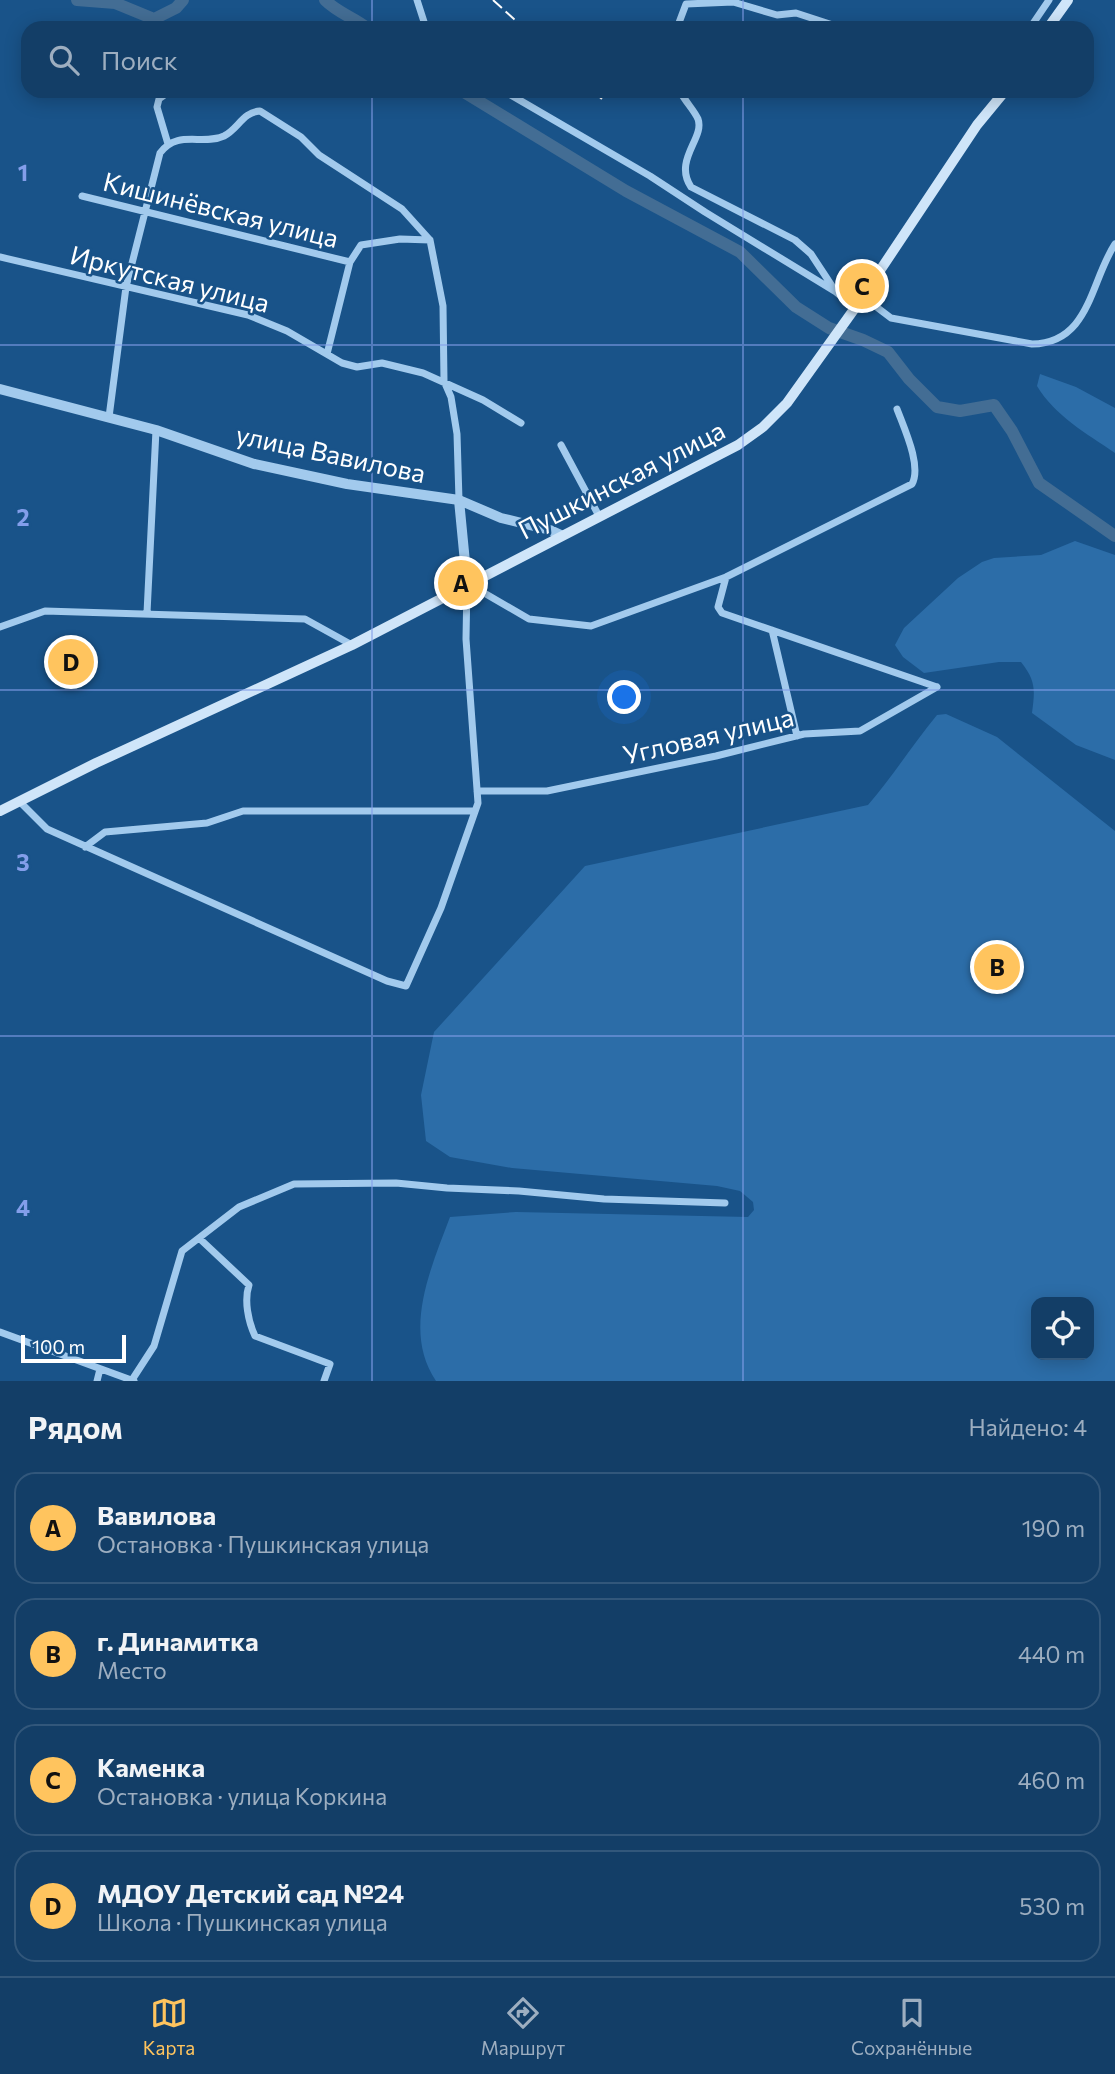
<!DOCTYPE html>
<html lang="ru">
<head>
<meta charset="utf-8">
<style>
	body { margin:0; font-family:Commissioner,sans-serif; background:#1c456d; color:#f1f3f6 }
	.controls { position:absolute; right:21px; bottom:21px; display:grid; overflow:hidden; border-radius:14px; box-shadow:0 4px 18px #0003 }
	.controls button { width:63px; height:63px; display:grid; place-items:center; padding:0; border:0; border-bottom:2px solid #32577b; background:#133e67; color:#f1f3f6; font:35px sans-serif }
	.scale { position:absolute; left:21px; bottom:18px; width:105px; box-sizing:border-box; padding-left:7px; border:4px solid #fff; border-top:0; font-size:19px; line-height:24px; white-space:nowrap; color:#fff; -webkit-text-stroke:5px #195389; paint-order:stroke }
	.you { position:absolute; left:625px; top:698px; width:24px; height:24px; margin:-18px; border:5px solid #fff; border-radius:50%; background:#1a73e8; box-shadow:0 0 0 10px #1a73e833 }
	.badge { display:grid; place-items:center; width:46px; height:46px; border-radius:50%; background:#ffc45e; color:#111; font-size:23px; font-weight:700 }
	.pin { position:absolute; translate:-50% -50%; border:4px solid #fff; box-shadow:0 2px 7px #0006 }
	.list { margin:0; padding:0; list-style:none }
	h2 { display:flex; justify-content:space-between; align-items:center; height:91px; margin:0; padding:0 28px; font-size:30px }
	h2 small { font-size:23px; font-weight:400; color:#9daec0 }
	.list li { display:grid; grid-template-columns:46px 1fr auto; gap:21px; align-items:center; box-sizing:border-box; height:112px; margin:0 14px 14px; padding:0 14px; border:2px solid #32577b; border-radius:21px }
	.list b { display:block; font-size:26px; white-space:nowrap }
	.list p { margin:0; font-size:23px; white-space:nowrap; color:#9daec0 }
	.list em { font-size:23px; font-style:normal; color:#9daec0 }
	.icon { flex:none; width:38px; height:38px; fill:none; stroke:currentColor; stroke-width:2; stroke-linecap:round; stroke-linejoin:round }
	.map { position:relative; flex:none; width:1115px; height:1381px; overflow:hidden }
	.search { position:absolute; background:#133e67; box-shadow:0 4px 18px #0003; left:21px; right:21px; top:21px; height:77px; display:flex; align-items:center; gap:18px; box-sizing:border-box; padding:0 24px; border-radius:21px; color:#9daec0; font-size:26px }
	.sheet { height:595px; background:#133e67 }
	nav { display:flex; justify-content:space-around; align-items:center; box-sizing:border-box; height:98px; border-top:2px solid #32577b; background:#133e67; font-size:19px; color:#9daec0 }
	nav a { display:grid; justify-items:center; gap:4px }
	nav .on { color:#ffc45e }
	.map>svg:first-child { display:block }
	.green { fill:#2c6da8; fill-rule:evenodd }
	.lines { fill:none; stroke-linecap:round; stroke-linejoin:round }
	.river { stroke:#436d94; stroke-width:12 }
	.minor { stroke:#a2caed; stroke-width:7 }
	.tertiary { stroke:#a2caed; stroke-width:10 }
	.secondary { stroke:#cfe5f9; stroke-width:10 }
	.rail { stroke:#fff; stroke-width:2; stroke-dasharray:12 5; stroke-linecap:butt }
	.grid { fill:none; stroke:#839eea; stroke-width:2; stroke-opacity:0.55 }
	.labels { text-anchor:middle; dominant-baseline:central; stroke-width:5; stroke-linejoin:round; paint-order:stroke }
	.street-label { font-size:26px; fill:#fff; stroke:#195389 }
	.grid-label { font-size:23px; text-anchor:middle; font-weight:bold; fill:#839eea; stroke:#195389; stroke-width:5; stroke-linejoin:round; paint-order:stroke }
</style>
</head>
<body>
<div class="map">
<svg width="1115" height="1381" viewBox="0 0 1115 1381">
	<rect width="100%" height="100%" fill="#195389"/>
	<path class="green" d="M1040,374L1076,387L1115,408V453C1086,433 1055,416 1037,386Z
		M1075,541L1115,555V760L1076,745L1032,713C1035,690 1036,681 1021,662H999L924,673L903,657L895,645L904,628L958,578L982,562L994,558L1041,555Z
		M946,714L997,737L1115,831V1381H436C402,1331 431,1268 450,1217L516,1212L748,1217L754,1210L753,1202L740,1191L717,1186L512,1168L450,1157L426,1141L421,1095L434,1032L585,866L868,805C893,776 913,744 937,715ZM1089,1302V1355H1036V1302Z"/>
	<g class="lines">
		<path class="river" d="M77,0L115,3L154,19L176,8L183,0
			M325,0C338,13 353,17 367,28
			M462,91L626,191L740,252L796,307L829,328L863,340L888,352L909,379L937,407L960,411L994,405L1012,431L1039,483L1115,536"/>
		<path class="minor" d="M417,0L426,28
			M677,28L686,4L733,2L777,15L796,13L842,28
			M1030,28L1049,0
			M504,91L650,176L705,212L836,292L855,308
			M680,91C684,100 694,110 698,119C705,138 673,160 691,187L795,240L811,254L834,289
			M168,144L157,107L159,99L170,91
			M82,196L350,262
			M0,257L248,315L287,331L342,363L357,367L382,363L423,373L483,400L521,423
			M862,296L891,318L1032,344C1090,343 1090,282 1115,244
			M327,354L350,262L361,245L400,239L430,240
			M109,417L126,287L160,153C178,129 202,146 224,136C238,129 243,112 260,111L301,137L319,155L402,209L430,240L443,306L444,381L451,397L457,434L459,500
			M561,445L599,516
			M726,577L718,607L722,613L937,687
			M147,613L156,430
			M0,627L45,611L305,619L352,645
			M772,630L797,736
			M477,791H547L716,756L804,734L860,731L937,687
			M19,801L47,829L387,981L406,986L441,908L478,803L466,639L467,583L529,619L591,626L726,577L912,484C922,466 904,428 897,409
			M85,847L105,832L207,823L243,811H475
			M200,1239L249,1285C244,1300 248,1321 255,1336L330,1364L324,1381
			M0,1332L134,1381
			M132,1380L154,1346L182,1251L239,1207L294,1184L396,1183L447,1188L519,1191L604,1199L725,1203
			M97,1381L100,1369"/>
		<path class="tertiary" d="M0,389L156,430L254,464L347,484L459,500L501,518L550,530L561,535
			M459,500L467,583"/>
		<path class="secondary" d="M1048,28L1068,0
			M0,811L96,763L352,645L738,445L763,427L787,403L855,308L977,125L1005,91"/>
		<path class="rail" d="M493,0L524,28
			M593,91L603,100"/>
	</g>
	<path class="grid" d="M372,0V28M743,0V28M372,91V1381M743,91V1381M0,345H1115M0,690H1115M0,1036H1115"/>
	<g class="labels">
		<g class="street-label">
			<text transform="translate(221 209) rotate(14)">Кишинёвская улица</text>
			<text transform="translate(170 278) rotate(14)">Иркутская улица</text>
			<text transform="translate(331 453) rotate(12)">улица Вавилова</text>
			<text transform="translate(621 479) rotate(-27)">Пушкинская улица</text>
			<text transform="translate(708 735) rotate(-13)">Угловая улица</text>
		</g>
	</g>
	<g class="grid-label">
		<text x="23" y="181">1</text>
		<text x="23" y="526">2</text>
		<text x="23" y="871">3</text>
		<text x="23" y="1216">4</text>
	</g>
</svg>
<div class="controls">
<button><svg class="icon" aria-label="locate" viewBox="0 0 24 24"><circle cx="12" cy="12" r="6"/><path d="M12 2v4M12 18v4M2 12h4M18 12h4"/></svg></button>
</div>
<div class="scale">100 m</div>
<div class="you"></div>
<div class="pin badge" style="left:461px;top:583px">A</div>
<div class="pin badge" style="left:997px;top:967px">B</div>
<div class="pin badge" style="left:862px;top:286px">C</div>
<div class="pin badge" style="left:71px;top:662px">D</div>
<div class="search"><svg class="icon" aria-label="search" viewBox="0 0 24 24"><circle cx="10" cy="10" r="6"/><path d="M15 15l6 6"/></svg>Поиск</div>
</div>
<section class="sheet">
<h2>Рядом<small>Найдено: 4</small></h2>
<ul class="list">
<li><span class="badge">A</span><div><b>Вавилова</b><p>Остановка · Пушкинская улица</p></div><em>190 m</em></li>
<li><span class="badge">B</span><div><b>г. Динамитка</b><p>Место</p></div><em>440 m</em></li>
<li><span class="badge">C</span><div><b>Каменка</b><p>Остановка · улица Коркина</p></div><em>460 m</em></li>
<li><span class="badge">D</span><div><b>МДОУ Детский сад №24</b><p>Школа · Пушкинская улица</p></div><em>530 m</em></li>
</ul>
</section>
<nav>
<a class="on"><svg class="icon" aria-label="map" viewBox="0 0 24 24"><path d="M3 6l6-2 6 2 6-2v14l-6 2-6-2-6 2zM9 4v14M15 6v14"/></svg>Карта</a>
<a><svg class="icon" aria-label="directions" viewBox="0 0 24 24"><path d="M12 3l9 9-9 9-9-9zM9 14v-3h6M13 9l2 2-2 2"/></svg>Маршрут</a>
<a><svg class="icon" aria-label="saved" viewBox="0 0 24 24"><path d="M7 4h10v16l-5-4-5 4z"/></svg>Сохранённые</a>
</nav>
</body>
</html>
